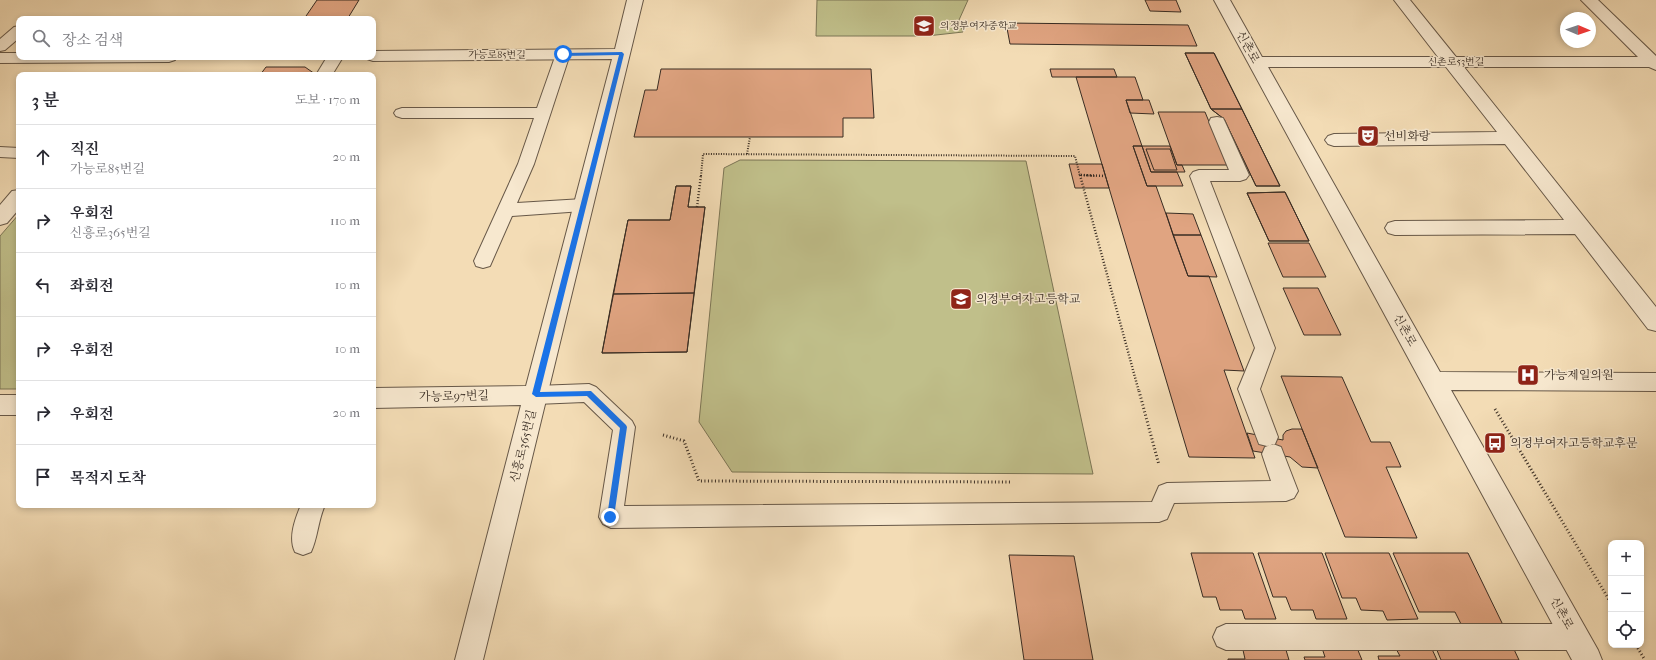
<!DOCTYPE html>
<html lang="ko">
<head>
<meta charset="utf-8">
<style>
	body { margin:0; font-family:"IM FELL French Canon","Noto Serif KR",serif; background:#f2f2f3; color:#2b2b33 }
	.controls { position:absolute; right:12px; bottom:12px; display:grid; overflow:hidden; border-radius:8px; box-shadow:0 2px 6px #0003 }
	.controls button { width:36px; height:36px; display:grid; place-items:center; padding:0; border:0; border-bottom:1px solid #e1e1e2; background:#fff; color:#2b2b33; font:20px sans-serif }
	.compass { position:absolute; left:1560px; top:12px; width:36px; height:36px; border-radius:50%; background:#fff; box-shadow:0 2px 6px #0003; rotate:92deg }
	.stop { position:absolute; width:12px; height:12px; margin:-9px; border:3px solid #1a73e8; border-radius:50%; background:#fff }
	.stop.end { background:#1a73e8; border-color:#fff; box-shadow:0 1px 4px #0008 }
	.list { margin:0; padding:0; list-style:none }
	h2 { display:flex; justify-content:space-between; align-items:center; height:52px; margin:0; padding:0 16px; font-size:17px }
	h2 small { font-size:13px; font-weight:400; color:#7c7c81 }
	.list li { display:grid; grid-template-columns:26px 1fr auto; gap:12px; align-items:center; box-sizing:border-box; height:64px; padding:0 16px; border-top:1px solid #e1e1e2 }
	.list b { display:block; font-size:15px; white-space:nowrap }
	.list p { margin:0; font-size:13px; white-space:nowrap; color:#7c7c81 }
	.list em { font-size:13px; font-style:normal; color:#7c7c81 }
	.icon { flex:none; width:22px; height:22px; fill:none; stroke:currentColor; stroke-width:2; stroke-linecap:round; stroke-linejoin:round }
	.map { position:relative; flex:none; width:1656px; height:660px; overflow:hidden }
	.search { position:absolute; background:#fff; box-shadow:0 2px 6px #0003; left:16px; top:16px; width:360px; height:44px; display:flex; align-items:center; gap:10px; box-sizing:border-box; padding:0 14px; border-radius:8px; color:#7c7c81; font-size:15px }
	.panel { position:absolute; background:#fff; box-shadow:0 2px 6px #0003; left:16px; top:72px; width:360px; height:436px; border-radius:8px }
	.map>svg:first-child { display:block }
	.green { fill:#c0bf8a; stroke:#7c7656 }
	.building { fill:#e0a481; stroke:#382c23 }
	.lines { fill:none; stroke-linecap:round; stroke-linejoin:round }
	.lane-casing { stroke:#675848; stroke-width:2 }
	.street-casing { stroke:#675848; stroke-width:2 }
	.path-far2 { stroke:#382c23; stroke-width:2; stroke-dasharray:1 1.5; stroke-linecap:butt }
	.path-far1 { stroke:#382c23; stroke-width:2.5; stroke-dasharray:1 2; stroke-linecap:butt }
	.path { stroke:#382c23; stroke-width:3; stroke-dasharray:1 2.5; stroke-linecap:butt }
	.lane { fill:#f7e8cf; fill-rule:evenodd }
	.street { fill:#f7e8cf; fill-rule:evenodd }
	.route { fill:#1a73e8 }
	.labels { text-anchor:middle; dominant-baseline:central; stroke-width:3; stroke-linejoin:round; paint-order:stroke }
	.far-poi-label { font-size:10px; fill:#382c23; stroke:#f7e8cf; text-anchor:start }
	.far-street-label { font-size:10px; fill:#382c23; stroke:#f7e8cf }
	.street-label { font-size:12px; fill:#382c23; stroke:#f7e8cf }
	.poi-label { font-size:12px; fill:#382c23; stroke:#f7e8cf; text-anchor:start }
</style>
</head>
<body>
<div class="map">
<svg width="1656" height="660" viewBox="0 0 1656 660">
	<rect width="100%" height="100%" fill="#f3dcb5"/>
	<filter id="stains"><feTurbulence type="fractalNoise" baseFrequency=".005" numOctaves="4"/><feColorMatrix values="0 0 0 0 .2 0 0 0 0 .09 0 0 0 0 .02 0 0 0 .5 -.17"/></filter>
	<radialGradient id="worn" r=".72"><stop offset=".6" stop-color="#630" stop-opacity="0"/><stop offset="1" stop-color="#630" stop-opacity=".3"/></radialGradient>
	<path class="green" d="M817,0H968L959,20L963,32L927,36H816Z
		M740,160L1026,161L1093,474L732,472L699,422L724,168Z
		M19,214V389H0V236Z"/>
	<path class="building" d="M317,0H359L348,18L304,19Z
		M1145,0H1176L1181,12L1150,11Z
		M1006,23L1188,25L1197,46L1010,44Z
		M1185,53H1214L1280,186H1256L1224,119L1211,109Z
		M1185,53H1214L1242,109H1211Z
		M266,67H305L315,74L260,75Z
		M661,69H871L874,118H843V137H634L645,90H657Z
		M1050,69H1114L1117,77H1052Z
		M1076,77H1135L1143,100H1126L1142,146H1133L1147,186H1156L1188,276H1209L1244,371L1224,370L1255,458L1189,457Z
		M1126,100H1149L1154,114L1130,113Z
		M1211,109H1242L1280,186H1256L1224,119Z
		M1158,112H1205L1227,165H1177Z
		M1133,146H1142L1151,172H1177L1183,186H1147Z
		M1142,146H1170L1177,165H1182L1185,172H1151Z
		M1146,149H1170L1177,170H1154Z
		M1069,164H1102L1109,188H1075Z
		M676,186H691L688,207H705L687,352L602,353L628,220H670Z
		M676,186H691L688,207H705L694,293L613,294L628,220H670Z
		M1285,192L1309,241H1269L1247,193Z
		M1285,192L1309,241H1269L1247,193Z
		M1166,213L1193,214L1201,235H1173Z
		M1173,235H1201L1217,277L1188,276Z
		M1268,243H1309L1326,277H1283Z
		M1283,288H1318L1341,335H1304Z
		M694,293L687,352L602,353L613,294Z
		M1281,376L1342,377L1371,442H1390L1401,467H1386L1417,538L1345,537Z
		M1292,429H1302L1318,468L1302,467L1290,457L1253,451L1247,433L1283,440V435L1286,431Z
		M1191,553H1253L1276,619H1245L1242,610H1220L1216,597H1203Z
		M1258,553H1322L1347,619H1316L1313,610H1291L1286,597H1273Z
		M1325,553H1389L1418,619L1387,620L1383,611L1361,610L1356,598H1342Z
		M1393,553H1468L1503,625L1461,624L1455,612H1419Z
		M1009,555L1074,556L1093,660H1024Z
		M1434,643H1511L1519,660H1441Z
		M1395,647H1431L1437,660H1379L1378,656H1400Z
		M1322,648H1357L1362,660H1305L1304,657H1325Z
		M1243,650H1286L1289,660H1228V659H1245Z"/>
	<g class="lines">
		<g class="lane-casing">
			<path id="lane" d="M19,26V38L5,50L0,51V39L14,27Z
				M563,50L568,51L570,54L534,164L517,203L583,199L589,201L592,205L589,209L583,211L512,216L490,266L483,268L476,266L474,261L518,164L534,118H402L396,116L394,113L396,110L402,108H537L556,54L558,51Z
				M1217,117L1223,118L1225,122L1249,175L1246,179L1240,181H1210L1275,348L1260,389L1278,437L1275,444L1267,446L1259,444L1238,389L1255,348L1190,176L1193,172L1199,170H1229L1209,122L1211,118Z
				M0,147L19,148V158L0,157Z
				M589,384L596,387L632,421L635,427L624,506L1152,502L1159,486L1167,483L1271,481L1262,454L1265,447L1273,444L1281,447L1298,491L1294,498L1286,501L1174,503L1167,519L1159,522L611,528L603,524L599,517L613,430L584,402L536,404L528,401L525,395L528,389L536,386Z
				M301,505H325C318,520 318,537 311,552L303,555L295,552C288,538 295,519 301,505Z
				M1226,624H1575L1584,628L1588,637L1584,646L1575,650H1226L1217,646L1213,637L1217,628Z"/>
		</g>
		<g class="street-casing">
			<path id="street" d="M627,0H643L483,660H455L521,405L373,408V388L526,386L612,59L373,61L367,59L366,57H373V51L615,49Z
				M1214,0H1230L1262,57H1438L1394,0H1410L1456,57H1638L1581,0H1598L1656,56V70L1649,67H1464L1656,307V331L1648,329L1575,234L1395,235L1388,233L1385,228L1388,223L1395,221L1564,220L1505,144L1334,146L1328,144L1325,140L1328,136L1334,134L1497,132L1446,67H1268L1440,372L1656,373V391L1451,390L1598,650L1602,660H1572Z
				M0,53H19V57H177L175,60L169,62L0,63Z
				M327,57H343L332,75H316Z
				M19,190V209L7,223L0,225V205L12,191Z
				M0,395H19V415H0Z"/>
		</g>
		<path class="path-far2" d="M747,154L750,137
			M1081,175L1096,176
			M701,176L703,154L1075,156L1080,176"/>
		<path class="path-far1" d="M1080,175L1139,392
			M1081,175L1106,176
			M697,207L701,175"/>
		<path class="path" d="M1139,391L1159,465
			M1495,409L1611,603
			M663,435L684,441L699,481L1011,482
			M1636,645L1645,660"/>
		<use href="#lane" class="lane"/>
		<use href="#street" class="street"/>
	</g>
	<path class="route" d="M622,52L624,54L540,392L591,391L626,425L627,427L614,517L610,521L607,517L620,428L587,396L536,397L532,394L619,55L563,56L561,54L563,53Z"/>
	<defs>
		<g id="school-square" transform="scale(1.15)"><rect x="-9" y="-9" width="18" height="18" rx="4" fill="#8f2418" stroke="#f7e8cf"/><path d="M0-5L7-2L0 1L-7-2ZM-4 1L0 2.5L4 1V4Q0 6-4 4Z" fill="#fff"/></g>
		<g id="theatre-square" transform="scale(1.15)"><rect x="-9" y="-9" width="18" height="18" rx="4" fill="#8f2418" stroke="#f7e8cf"/><path d="M-5-5.5Q0-4 5-5.5V0Q5 5 0 6Q-5 5-5 0ZM-3.3-2.5H-1v1.5H-3.3ZM1-2.5H3.3v1.5H1ZM-2.8 1Q0 5.5 2.8 1Z" fill="#fff"/></g>
		<g id="hospital-square" transform="scale(1.15)"><rect x="-9" y="-9" width="18" height="18" rx="4" fill="#8f2418" stroke="#f7e8cf"/><path d="M-5-5h3v3.5h4V-5h3V5h-3V1.5h-4V5h-3Z" fill="#fff"/></g>
		<g id="bus-square" transform="scale(1.15)"><rect x="-9" y="-9" width="18" height="18" rx="4" fill="#8f2418" stroke="#f7e8cf"/><path d="M-5-6H5V4H4V6H2V4H-2V6H-4V4H-5ZM-3.5-4V0h7V-4ZM-3.5 1.2v1.5H-2V1.2ZM2 1.2v1.5H3.5V1.2Z" fill="#fff"/></g>
	</defs>
	<g fill-rule="evenodd">
		<use href="#school-square" x="924" y="26"/>
		<use href="#theatre-square" x="1368" y="136"/>
		<use href="#school-square" x="961" y="299"/>
		<use href="#hospital-square" x="1528" y="375"/>
		<use href="#bus-square" x="1495" y="443"/>
	</g>
	<g class="labels">
		<g class="far-poi-label">
			<text x="940" y="26">의정부여자중학교</text>
		</g>
		<g class="far-street-label">
			<text x="497" y="55">가능로85번길</text>
			<text x="1456" y="62">신촌로53번길</text>
		</g>
		<g class="street-label">
			<text transform="translate(1248 47) rotate(61)">신촌로</text>
			<text transform="translate(1405 330) rotate(61)">신촌로</text>
			<text transform="translate(454 396) rotate(-1)">가능로97번길</text>
			<text transform="translate(523 446) rotate(-76)">신흥로365번길</text>
			<text transform="translate(1562 613) rotate(61)">신촌로</text>
		</g>
		<g class="poi-label">
			<text x="1384" y="136">선비화랑</text>
			<text x="976" y="299">의정부여자고등학교</text>
			<text x="1544" y="375">가능제일의원</text>
			<text x="1510" y="443">의정부여자고등학교후문</text>
		</g>
	</g>
	<rect width="100%" height="100%" filter="url(#stains)"/>
	<rect width="100%" height="100%" fill="url(#worn)"/>
</svg>
<div class="controls">
<button>+</button>
<button>−</button>
<button><svg class="icon" aria-label="locate" viewBox="0 0 24 24"><circle cx="12" cy="12" r="6"/><path d="M12 2v4M12 18v4M2 12h4M18 12h4"/></svg></button>
</div>
<svg class="compass" viewBox="-18 -18 36 36"><path d="M0-13l5 13h-10z" fill="#e53935"/><path d="M0 13l5-13h-10z" fill="#7c7c81"/></svg>
<div class="stop" style="left:563px;top:54px"></div>
<div class="stop end" style="left:610px;top:517px"></div>
<div class="search"><svg class="icon" aria-label="search" viewBox="0 0 24 24"><circle cx="10" cy="10" r="6"/><path d="M15 15l6 6"/></svg>장소 검색</div>
<section class="panel">
<h2>3 분<small>도보 · 170 m</small></h2>
<ul class="list">
<li><svg class="icon" aria-label="ahead" viewBox="0 0 24 24"><path d="M12 20V5M6 11l6-6 6 6"/></svg><div><b>직진</b><p>가능로85번길</p></div><em>20 m</em></li>
<li><svg class="icon" aria-label="right" viewBox="0 0 24 24"><path d="M7 20v-9h11M14 6l5 5-5 5"/></svg><div><b>우회전</b><p>신흥로365번길</p></div><em>110 m</em></li>
<li><svg class="icon" aria-label="left" viewBox="0 0 24 24"><path d="M17 20v-9H6M10 6l-5 5 5 5"/></svg><div><b>좌회전</b></div><em>10 m</em></li>
<li><svg class="icon" aria-label="right" viewBox="0 0 24 24"><path d="M7 20v-9h11M14 6l5 5-5 5"/></svg><div><b>우회전</b></div><em>10 m</em></li>
<li><svg class="icon" aria-label="right" viewBox="0 0 24 24"><path d="M7 20v-9h11M14 6l5 5-5 5"/></svg><div><b>우회전</b></div><em>20 m</em></li>
<li><svg class="icon" aria-label="arrive" viewBox="0 0 24 24"><path d="M6 21V4h12l-3 4 3 4H6"/></svg><div><b>목적지 도착</b></div></li>
</ul>
</section>
</div>
</body>
</html>
